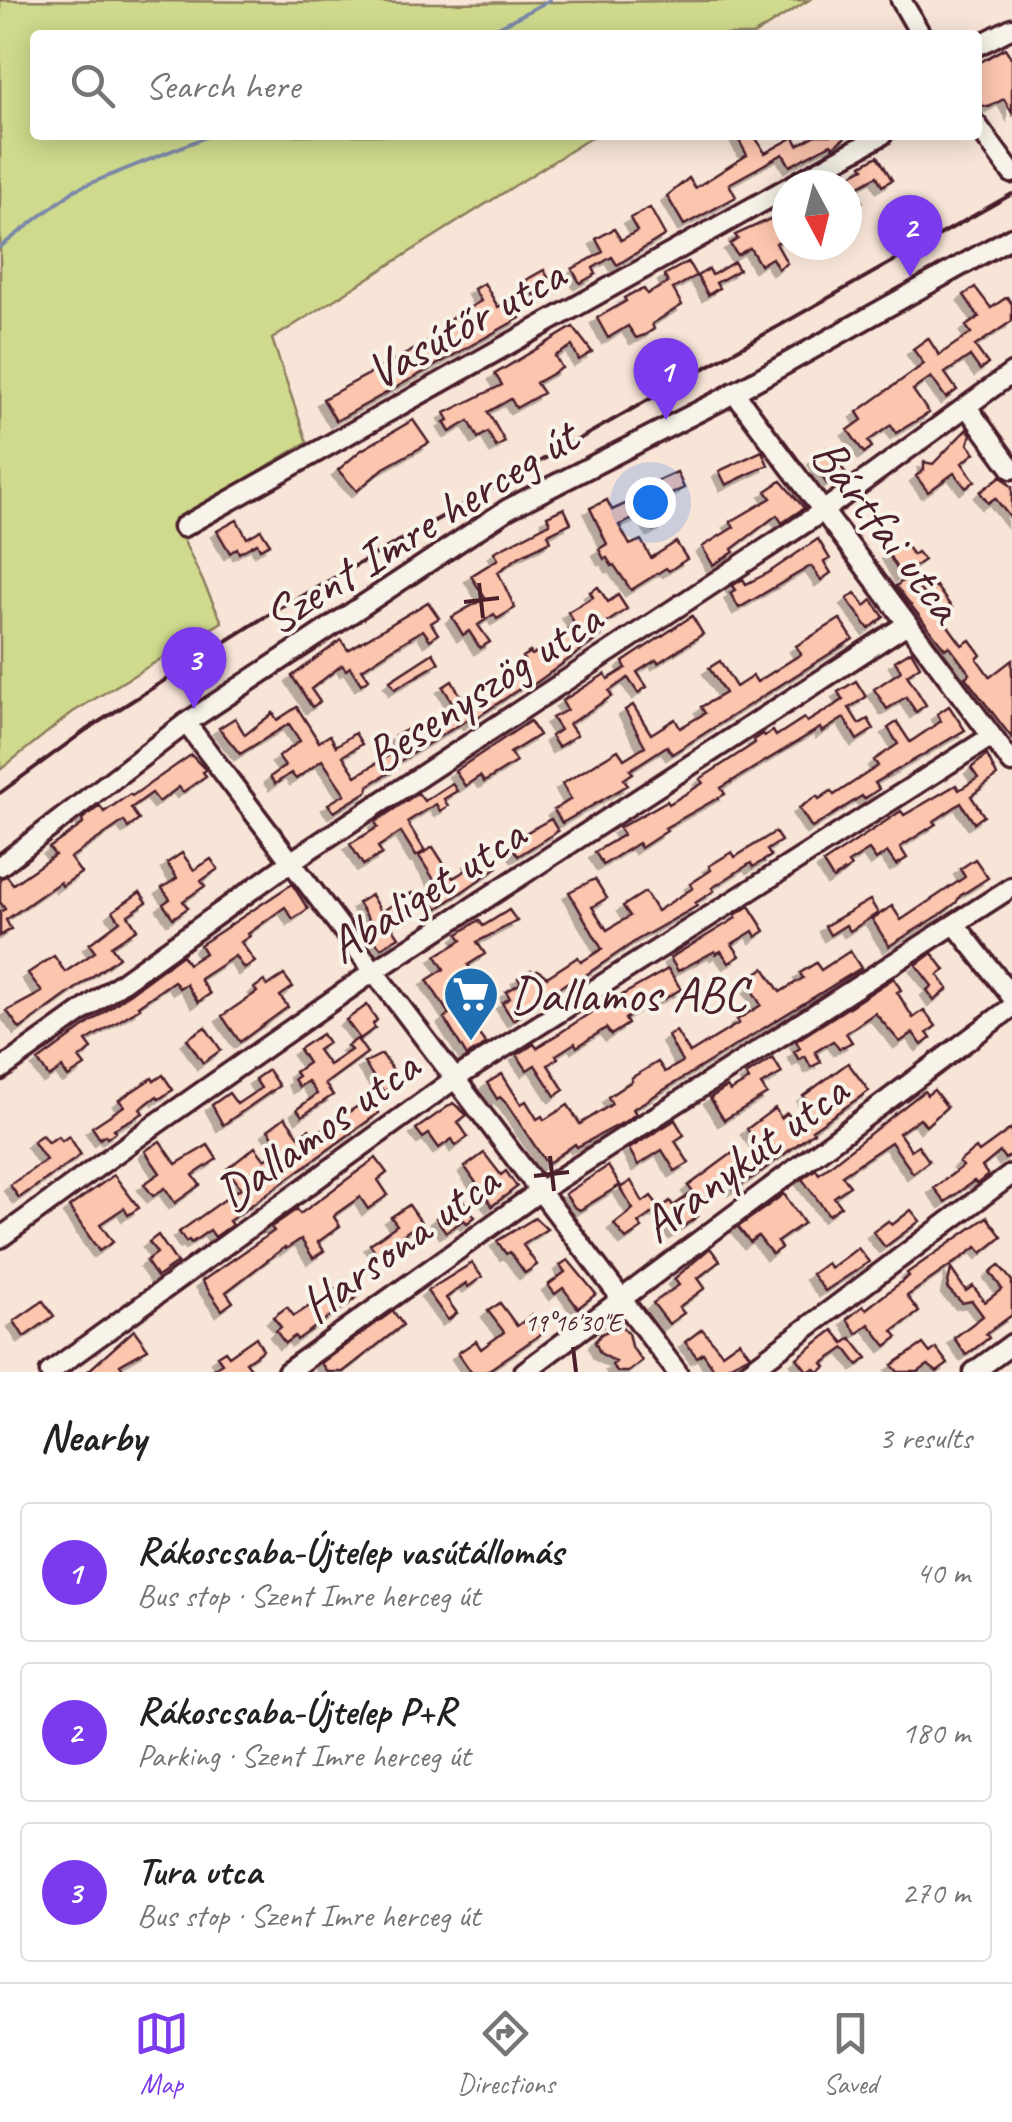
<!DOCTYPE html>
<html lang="en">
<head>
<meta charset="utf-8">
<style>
	body { margin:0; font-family:Caveat,sans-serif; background:#f2f2f2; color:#222 }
	.compass { position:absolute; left:772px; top:170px; width:90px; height:90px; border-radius:50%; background:#fff; box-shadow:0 5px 25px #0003; rotate:173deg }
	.you { position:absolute; left:650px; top:502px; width:35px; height:35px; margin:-25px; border:8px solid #fff; border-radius:50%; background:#1a73e8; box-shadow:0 0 0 15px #1a73e833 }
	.badge { display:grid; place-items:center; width:65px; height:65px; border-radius:50%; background:#7c3aed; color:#fff; font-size:32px; font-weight:700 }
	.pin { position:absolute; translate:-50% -82px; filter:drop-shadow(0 2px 5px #0008) }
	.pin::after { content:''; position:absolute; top:52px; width:35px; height:30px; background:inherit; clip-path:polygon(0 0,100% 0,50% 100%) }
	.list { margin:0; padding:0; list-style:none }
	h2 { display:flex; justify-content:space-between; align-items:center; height:130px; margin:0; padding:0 40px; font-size:42px }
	h2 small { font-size:32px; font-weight:400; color:#767676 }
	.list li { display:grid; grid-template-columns:65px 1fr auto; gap:30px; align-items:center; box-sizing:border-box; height:140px; margin:0 20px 20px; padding:0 20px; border:2px solid #e0e0e0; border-radius:10px }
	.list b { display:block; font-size:38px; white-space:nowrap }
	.list p { margin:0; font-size:32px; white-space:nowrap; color:#767676 }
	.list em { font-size:32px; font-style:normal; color:#767676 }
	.icon { flex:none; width:55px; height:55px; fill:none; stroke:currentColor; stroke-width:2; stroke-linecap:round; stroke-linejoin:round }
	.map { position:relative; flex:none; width:1012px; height:1372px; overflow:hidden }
	.search { position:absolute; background:#fff; box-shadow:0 5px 25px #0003; left:30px; right:30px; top:30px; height:110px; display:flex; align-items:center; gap:25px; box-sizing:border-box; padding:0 35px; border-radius:10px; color:#767676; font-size:38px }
	.sheet { height:610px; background:#fff }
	nav { display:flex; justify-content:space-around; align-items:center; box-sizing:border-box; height:140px; border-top:2px solid #e0e0e0; background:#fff; font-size:28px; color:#767676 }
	nav a { display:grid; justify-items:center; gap:5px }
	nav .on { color:#7c3aed }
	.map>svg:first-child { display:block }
	.green { fill:#cfda8d; stroke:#8c7c5c; stroke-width:2.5 }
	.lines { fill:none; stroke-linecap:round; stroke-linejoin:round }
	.stream { stroke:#7b88a6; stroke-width:4 }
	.building { fill:#fcc5ae; stroke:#4a1f2b; stroke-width:2.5; filter:url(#shadow) }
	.minor-casing { stroke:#4a1f2b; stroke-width:25 }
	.minor { stroke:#f7f3e8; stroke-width:18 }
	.rail { stroke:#4a1f2b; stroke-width:4 }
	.ticks { fill:none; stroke:#4a1f2b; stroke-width:4 }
	.labels { text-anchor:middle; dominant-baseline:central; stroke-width:8; stroke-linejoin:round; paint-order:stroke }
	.street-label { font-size:50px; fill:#4a1f2b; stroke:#f7f3e8 }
	.poi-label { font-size:50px; fill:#4a1f2b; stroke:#f7f3e8; text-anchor:start }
	.ticks-label { font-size:25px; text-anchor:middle; fill:#4a1f2b; stroke:#f7f3e8; stroke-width:8; stroke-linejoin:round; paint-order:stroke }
</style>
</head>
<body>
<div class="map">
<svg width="1012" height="1372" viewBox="0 0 1012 1372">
	<defs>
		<filter id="shadow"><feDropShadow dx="-6" dy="6" stdDeviation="0" flood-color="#0004"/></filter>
	</defs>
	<rect width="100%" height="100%" fill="#f8e5d7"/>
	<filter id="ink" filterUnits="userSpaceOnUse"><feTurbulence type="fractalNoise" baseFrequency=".01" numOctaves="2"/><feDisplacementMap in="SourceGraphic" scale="20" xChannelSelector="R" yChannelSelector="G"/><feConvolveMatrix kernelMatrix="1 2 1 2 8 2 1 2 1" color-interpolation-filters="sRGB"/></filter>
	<g filter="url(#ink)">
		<path class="green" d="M0,0L441,3L809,0L753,35H35V135H595L272,339L307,442L175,522L222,622L73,712L0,770Z"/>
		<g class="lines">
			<path class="stream" d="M483,35L550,0
				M0,247L76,189L211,135"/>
		</g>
		<path class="building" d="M1005,48L1012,59V113L1004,99L989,107L983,106L977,95V64Z
			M736,135H754L765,153L794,137L798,145L816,135H848L833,147L831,144L819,150L790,166L783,154L729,184L736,197L684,225L667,196L689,178L695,188L747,155Z
			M878,156L892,180L882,186L877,176L854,189L862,202L847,210V185H833L864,168L862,165Z
			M650,208L665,235L617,265L612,257L593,268L596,274L580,283L572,269L603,252L596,239L614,229L621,240L637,231L630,218Z
			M779,215L787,229V237L776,243L787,263L778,269L772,258L760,265L750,248L737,255L730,244L738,239L735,235Z
			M688,262L696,276L673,289L682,305L652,324L654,329L645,335L636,338L628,326L608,338L597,318L626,301L624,298L635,292L644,289L647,294L668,283L664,275Z
			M734,262L739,270L716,283L719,288L708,295L697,276L709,269L712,275Z
			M544,270L556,292L539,302L526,280Z
			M484,283L498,307L510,300L520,318L336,421L323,399L441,335L439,332L453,324L450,319L481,301L474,289Z
			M975,287L991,308L1007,297L1012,304V321L975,346L988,364L980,370L970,356L945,373L957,390L946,398L931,377L913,390L929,413L896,433L891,425L868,441L872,447L864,453L848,430L862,420L857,412L924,364L913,349L928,338L939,355L971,333L966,326L979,317L964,295Z
			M573,327L592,352L579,360L572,346L555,356L562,368L536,383L543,393L516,408L511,399L488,412L505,442L496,447L488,432L478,438L469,421L450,432L444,422L449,420L445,413L502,385L495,374Z
			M413,420L429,443L384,468L357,491L338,470L360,451Z
			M967,429L971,434L968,444L975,453L962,463L975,481L966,488L954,473L928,492L916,476L924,470V462L933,464Z
			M827,448L845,472L827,484L816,468L819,466L814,458Z
			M762,451L768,465L726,485L719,471Z
			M677,472L684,488L653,503L665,524L653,530L644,514L619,525L630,545L641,540L651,558L676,542L687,559L669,571L666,568L631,590L614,565L612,566L607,558L604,559L599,549L607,544L590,508L607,500L612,510L656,490L653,483Z
			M1001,476L1012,487V520L995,498L988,503L980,492Z
			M781,481L804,508L782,523L777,515L732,549L734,552L713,565L702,547L734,527L730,522L771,498L766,491Z
			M564,508L571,523L548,534L551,541L520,556L498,572L515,608L497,619L494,614L478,625L490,642L480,648L469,631L463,635L452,617L485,598L471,576L498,559L494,552L550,523L547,516Z
			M237,520L247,538L261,530L270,544L260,549L257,543L239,553L237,548L230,553L217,531Z
			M818,539L830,559L824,562L831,573L821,580L811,566L739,608L730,593L735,590L732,586L743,579L746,584L768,573Z
			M903,542L913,555L917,552L924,560L901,576L888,553Z
			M909,576L924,595L936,586L952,608L941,616L962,645L970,640L981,655L977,659L990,677L1012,660V738L965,677L970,674L949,646L945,649L896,586Z
			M598,587L608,602L618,595L627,609L603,625L605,630L600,633L601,636L533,685L531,681L469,723L467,720L395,764L397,768L369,785L368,791L334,812L328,804L345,794L322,760L296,779L291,773L275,784L270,777L285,766L278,757L300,741L289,724L240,754L219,728L235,718L245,735L273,713L277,720L297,707L319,742L330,735L336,746L355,733L362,744L343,756L356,776L402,747L395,736L420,723L422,727L455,707L443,687L452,681L462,698L466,695L471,702L515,670L513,667L524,660L522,657L530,652L532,655L542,649L543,651L563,638L561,634L575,624L568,612L593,597L590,592Z
			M855,593L865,606L872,600L884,617L869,629L847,599Z
			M428,602L439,618L431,623L438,634L430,640L423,630L397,646L362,669L369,679L361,684L350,667L346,670L342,665L311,689L320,702L312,707L292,676L341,640L348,650Z
			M692,616L703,634L658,663L656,660L637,672L647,687L638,693L628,678L609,691L612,696L569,724L577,735L558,747L551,736L560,730L552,718L567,710L562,701L605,674L608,679L626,668L623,662Z
			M840,619L853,639L672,754L667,746L630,770L633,773L624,779L628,785L562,823L554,810L571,799L562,784L618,750L624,759L645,746L625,710L633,705L651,734L675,719L680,728L705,713L701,707L725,693L709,668L720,661L736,687L753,676L757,682L801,654L796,646Z
			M911,651L920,666L907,675L926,705L916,712L906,697L887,709L874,689L901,671L895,661Z
			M433,653L439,663L395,689L390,681Z
			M856,681L866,697L849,708L859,724L868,719L874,729L857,740L844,718L822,732L820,728L721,788L725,794L665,828L667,831L641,848L638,843L603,865L595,852L623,835L619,828L667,801L669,804L703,783L700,779L755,743L754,740L763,734L765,736L773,731L776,736L804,718L807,722L843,700L838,692Z
			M949,706L965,730L875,783L879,789L864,799L862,796L812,828L799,808L817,796L819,799L831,791L834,795L878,766L874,760L898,744L888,728L897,722L910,742L941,721L937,714Z
			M530,721L539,735L510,753L516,762L484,782L480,776L465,786L455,771Z
			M191,755L206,770L203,772L206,776L183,792L179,787L159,802L152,793L131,808L139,820L128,828L124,821L70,858L81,873L62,886L60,882L6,920L11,929L0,936V912L5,909L0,902V878L7,876L13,884L55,855L49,848L83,824L82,819L100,806L104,812L130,794L132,796Z
			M987,755L997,776L971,796L984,816L974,823L961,803L934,821L936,824L900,847L907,858L896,865L887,852L876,860L869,850L848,863L851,867L833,879L823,863L901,811L904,815L956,785L959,790L978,778L971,768Z
			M452,783L457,791L444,799L448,806L440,811L436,804L407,822L425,851L416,856L401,832L378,847L382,854L363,865L350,844L378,827L375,822L418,793L424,801Z
			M551,819L558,831L518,856L509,842Z
			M775,832L781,841L767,850L771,856L753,867L751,863L712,888L714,891L695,903L697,906L637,940L577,981L575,978L560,987L513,1020L502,1003L510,998L506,992L521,983L518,978L531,970L533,973L538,970L547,977L578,957L581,962L602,949L569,892L595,879L607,898L592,907L607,930L630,916L623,906L645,892L657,911L693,888L690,884L711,870L709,866L732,852L735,857Z
			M433,847L453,878L473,866L470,861L488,850L498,867L437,909L427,893L438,886L419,856Z
			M182,853L194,870L211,859L218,869L201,881L205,886L183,901L188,908L173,918L163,904L170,899L162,888L177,878L167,863Z
			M975,859L988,878L960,896L956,903L938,916L889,946L872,919L892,906L901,920L965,877L960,869Z
			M292,884L308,909L293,919L285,907L248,934L250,936L241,942L255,962L244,969L235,956L200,979L210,994L198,1002L186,984L179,988L174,981L138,1006L140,1008L86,1041L92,1049L79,1058L85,1066L68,1077L62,1068L49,1077L38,1061L182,955L188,964L205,953L200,945Z
			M140,892L147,902L128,915L137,929L111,946L119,957L20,1029L7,1011L42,992L28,973L54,956L65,972L95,952L89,944L120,921L113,911Z
			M412,893L418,903L389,922L399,937L381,948L368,933L375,929L358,903L371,895L381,912Z
			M870,900L878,913L850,931L846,925L830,935L825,926Z
			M749,906L765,931L756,937L753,931L732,944L740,956L729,963L721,951L716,954L715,951L678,971L670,958L736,918L735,915Z
			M509,910L517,921L477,942L485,954L468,965L480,984L460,997L474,1017L468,1020L486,1044L467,1056L444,1018L449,1014L427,980L444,969L436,956L462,940L458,934L479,920L483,926Z
			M850,951L861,968L633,1109L636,1114L624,1122L577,1147L575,1144L547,1164L506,1103L500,1097L497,1099L487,1083L502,1074L521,1104L526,1101L537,1119L542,1116L544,1120L568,1105L580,1124L612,1104L608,1097L632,1081L631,1078L658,1062L665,1072L682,1062L668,1036L676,1031L690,1053L739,1023L737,1020L761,1005L750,987L755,984L750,977L764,968L780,992L803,978L800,973L816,963L821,970Z
			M932,953L945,970L938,975L948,989L934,1000L927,990L932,986L916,965Z
			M668,969L681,989L664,999L662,996L625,1019L628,1024L611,1035L606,1028L577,1047L575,1043L556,1055L558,1058L548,1065L564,1090L555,1096L535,1065L527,1070L517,1055L534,1044L537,1048L587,1015Z
			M284,975L293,987L280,996L288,1007L240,1042L222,1016L257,992L254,988L264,981L267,986Z
			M894,978L901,990L897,992L913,1018L924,1010L936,1026L927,1033L931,1038L922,1045L913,1033L900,1042L875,1013L846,1033L852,1042L839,1049L833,1041L815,1052L821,1062L811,1067L805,1056L799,1060L794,1052L800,1048L796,1041Z
			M367,1005L377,1020L373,1024L375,1028L360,1039L346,1020Z
			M205,1027L221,1050L203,1063L187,1039Z
			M322,1034L328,1043L318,1050L329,1065L351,1050L347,1046L357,1039L367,1053L325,1084L333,1095L302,1116L297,1109L317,1094L308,1081L299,1087L294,1079L298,1076L295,1072L308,1063L299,1049Z
			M382,1054L400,1081L384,1092L364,1063Z
			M773,1058L782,1073L761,1085L767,1094L724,1120L710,1098L727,1087L730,1091L749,1080L746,1075Z
			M848,1063L869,1091L812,1130L814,1132L755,1176L734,1189L729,1182L692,1209L698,1216L675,1233L658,1210L670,1201L673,1206L693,1192L688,1186L734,1152L744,1165L763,1151L747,1129L775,1108L781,1118L787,1113L792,1119L810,1106L803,1096Z
			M268,1070L279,1086L223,1125L212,1105L229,1093L237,1104L261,1088L255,1079Z
			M163,1075L173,1090L159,1099L157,1096L140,1109L143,1113L114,1129L116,1132L107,1138L105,1135L100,1139L92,1127L124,1106L119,1100L152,1078L154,1081Z
			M934,1090L947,1107L926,1126L920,1118L899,1133L911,1150L918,1145L929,1161L913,1173L891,1142L842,1175L850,1186L834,1197L841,1206L829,1215L802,1179L816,1169L819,1174L924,1091L927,1095Z
			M369,1099L379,1113L229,1221L232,1225L215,1237L210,1230L191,1243L189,1240L186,1242L179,1232L241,1188L227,1169L255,1147L265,1160L281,1147L268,1130L285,1117L299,1136L309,1129L313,1135Z
			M453,1103L467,1115L458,1122L468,1137L456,1146L452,1139L439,1148L429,1134L423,1138L416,1129Z
			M675,1120L684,1135L675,1141L689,1163L675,1171L662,1150L638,1165L629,1149Z
			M1012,1128V1154L1005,1159L1000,1152L982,1167L988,1175L977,1184L974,1181L945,1202L934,1188L963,1166L959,1162L976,1148L979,1152Z
			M42,1135L48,1143L58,1136L62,1141L69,1136L81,1155L19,1198L10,1185L46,1160L33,1141Z
			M160,1141L176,1164L208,1145L217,1159L193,1175L200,1185L175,1203L165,1188L153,1196L144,1184L160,1173L145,1151Z
			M484,1153L501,1175L506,1171L517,1187L492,1206L465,1167Z
			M376,1158L387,1173L378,1180L388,1195L368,1209L360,1197L336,1214L334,1217L340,1226L318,1242L324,1251L313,1258L301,1239L286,1249L285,1247L226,1292L233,1302L222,1310L202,1281L274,1231L271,1227L283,1219L297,1209L300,1214Z
			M608,1166L620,1185L580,1210L575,1208L565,1194Z
			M114,1175L139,1208L128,1215L124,1208L100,1224L113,1242L99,1251L69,1207Z
			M631,1181L643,1202L651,1196L660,1208L638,1223L642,1228L626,1239L614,1224L633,1209L620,1188Z
			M784,1194L804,1223L777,1242L781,1248L772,1254L758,1236L750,1242L738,1227Z
			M464,1202L475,1217L467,1223L464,1220L446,1232L436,1218L452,1206L455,1209Z
			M409,1205L421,1222L391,1243L394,1248L380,1258L370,1244L397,1225L391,1217Z
			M911,1210L920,1221L885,1247L873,1232L888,1221L892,1225Z
			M987,1217L1002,1237L982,1253L977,1247L907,1296L919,1312L893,1331L898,1337L886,1346L869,1324L857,1334L847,1319L863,1306L866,1309L909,1276L907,1273Z
			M535,1218L547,1229L523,1245L537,1265L525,1273L510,1252L506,1254L497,1241Z
			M158,1235L177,1263L157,1277L146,1261L157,1253L149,1242Z
			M710,1248L720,1261L698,1278L705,1288L679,1307L684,1313L669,1324L653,1303L679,1285L674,1279Z
			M858,1248L869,1262L825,1291L812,1274L827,1263L831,1268Z
			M568,1260L596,1294L578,1308L563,1288L555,1294L548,1285L565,1272L560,1265Z
			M472,1263L482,1277L468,1287L466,1283L446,1298L457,1313L448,1320L427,1291Z
			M999,1265L1012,1281V1315L986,1334L989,1338L966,1355L954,1338L983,1316L972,1301L962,1303L947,1288L951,1269L966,1291L973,1286L985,1302L1002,1289L990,1272Z
			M345,1283L356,1298L297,1340L295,1336L285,1343L276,1331L281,1327L273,1317L287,1307L294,1316Z
			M43,1301L54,1316L24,1337L14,1321Z
			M500,1303L517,1326L532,1315L544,1332L486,1372H471L458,1353L476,1341L481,1349L504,1332L488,1311Z
			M393,1311L403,1325L343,1372H327L321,1363Z
			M620,1325L628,1333L631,1346L642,1361L628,1372H617L612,1365L616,1362L600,1353L595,1342L601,1334Z
			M702,1329L722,1353L739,1341L750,1355L716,1372L703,1353L697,1357L685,1342Z
			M134,1330L148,1349L120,1365L125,1372H87Z
			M833,1330L844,1343L851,1338L867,1358L858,1365L845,1348L823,1363L826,1367L819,1372L814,1368L808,1372L797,1358Z
			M256,1337L263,1350L246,1362L254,1372H208L222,1363L217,1356L225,1351L229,1356Z
			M923,1344L930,1353L936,1348L948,1364L937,1372L928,1365L918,1372H898L892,1365Z"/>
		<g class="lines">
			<g class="minor-casing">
				<path id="minor" d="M901,0L921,35
					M977,46L1012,28
					M977,125L1012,173
					M793,185L882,135
					M734,392L1012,763
					M967,407L1012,469
					M183,527L787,188
					M186,723L677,1372
					M0,866L186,723L508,509L721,400L1012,237
					M955,924L1012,997
					M0,1070L289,863L823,511L1012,373
					M0,1238L156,1124L373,972L907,624
					M50,1372L456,1078L992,736
					M287,1372L540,1191L1012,887
					M524,1372L1012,1007
					M748,1372L1012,1174
					M974,1372L1012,1344"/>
			</g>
			<use href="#minor" class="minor"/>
			<path class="rail" d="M0,793L86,730L263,618L1012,194"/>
		</g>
	</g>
	<path class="ticks" d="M479,583L483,618M464,602L499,598M550,1156L554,1191M534,1176L569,1172M573,1347L576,1372"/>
	<defs>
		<g id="supermarket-pin" transform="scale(2.875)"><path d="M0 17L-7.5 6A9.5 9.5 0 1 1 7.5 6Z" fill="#1f6fb2" stroke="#f7f3e8"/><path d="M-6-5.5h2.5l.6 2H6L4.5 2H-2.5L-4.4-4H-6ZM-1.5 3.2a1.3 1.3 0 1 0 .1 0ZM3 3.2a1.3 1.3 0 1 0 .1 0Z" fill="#fff"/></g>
	</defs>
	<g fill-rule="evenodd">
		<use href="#supermarket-pin" x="471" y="994"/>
	</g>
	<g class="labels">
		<g class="street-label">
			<text transform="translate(465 323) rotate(-29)">Vasútőr utca</text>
			<text transform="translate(420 527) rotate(-32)">Szent Imre herceg út</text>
			<text transform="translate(887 530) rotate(53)">Bártfai utca</text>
			<text transform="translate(483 687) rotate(-33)">Besenyszög utca</text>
			<text transform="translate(426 890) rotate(-33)">Abaliget utca</text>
			<text transform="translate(317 1130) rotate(-36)">Dallamos utca</text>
			<text transform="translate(744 1158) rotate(-37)">Aranykút utca</text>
			<text transform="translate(399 1243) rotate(-36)">Harsona utca</text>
		</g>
		<g class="poi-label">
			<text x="510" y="994">Dallamos ABC</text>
		</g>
	</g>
	<g class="ticks-label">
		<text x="573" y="1331">19°16'30"E</text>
	</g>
</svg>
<svg class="compass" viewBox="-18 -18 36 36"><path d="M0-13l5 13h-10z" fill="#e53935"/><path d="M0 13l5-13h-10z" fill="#767676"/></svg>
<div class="you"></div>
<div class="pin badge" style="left:666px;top:420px">1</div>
<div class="pin badge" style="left:910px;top:277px">2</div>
<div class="pin badge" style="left:194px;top:709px">3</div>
<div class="search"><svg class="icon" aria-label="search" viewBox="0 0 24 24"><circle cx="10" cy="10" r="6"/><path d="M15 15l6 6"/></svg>Search here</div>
</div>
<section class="sheet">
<h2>Nearby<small>3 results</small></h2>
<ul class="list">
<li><span class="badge">1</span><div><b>Rákoscsaba-Újtelep vasútállomás</b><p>Bus stop · Szent Imre herceg út</p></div><em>40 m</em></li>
<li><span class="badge">2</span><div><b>Rákoscsaba-Újtelep P+R</b><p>Parking · Szent Imre herceg út</p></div><em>180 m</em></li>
<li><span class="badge">3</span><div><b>Tura utca</b><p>Bus stop · Szent Imre herceg út</p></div><em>270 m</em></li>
</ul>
</section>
<nav>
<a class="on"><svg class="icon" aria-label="map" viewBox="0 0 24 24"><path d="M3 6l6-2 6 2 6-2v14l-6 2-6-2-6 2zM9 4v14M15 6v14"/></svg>Map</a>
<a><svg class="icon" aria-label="directions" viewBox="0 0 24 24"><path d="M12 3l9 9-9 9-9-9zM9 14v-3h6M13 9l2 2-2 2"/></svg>Directions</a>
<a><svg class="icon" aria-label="saved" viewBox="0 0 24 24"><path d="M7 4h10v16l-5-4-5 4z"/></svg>Saved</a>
</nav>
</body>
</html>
